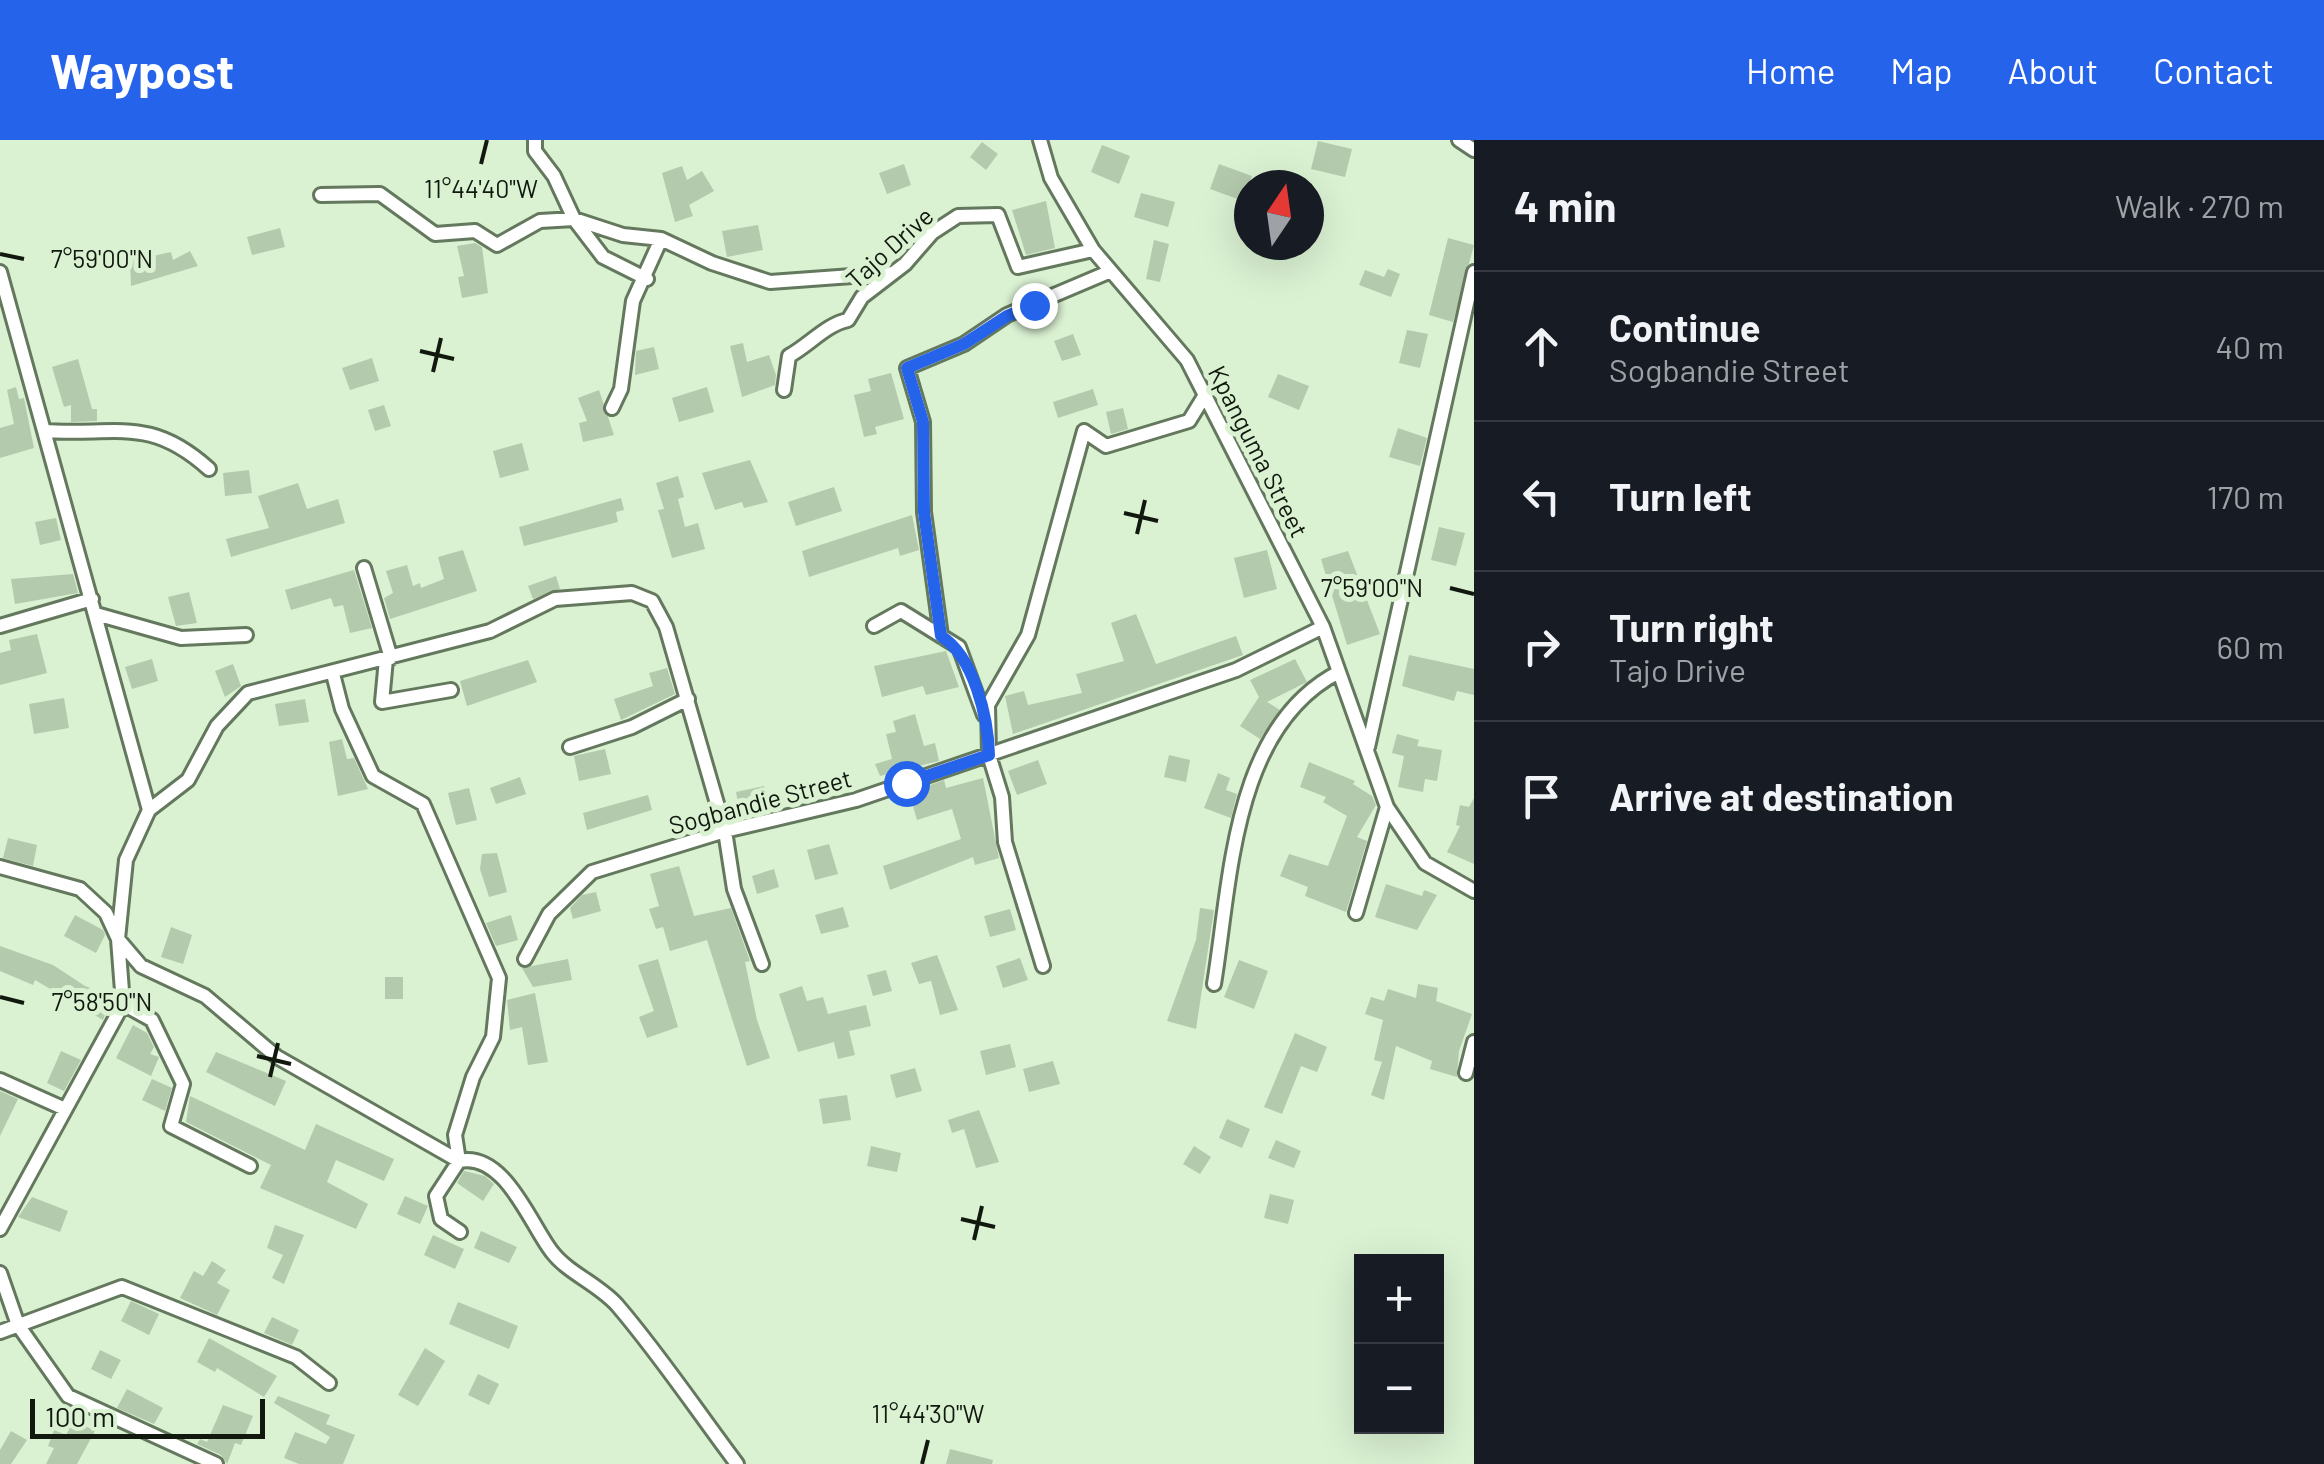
<!DOCTYPE html>
<html lang="en">
<head>
<meta charset="utf-8">
<style>
	body { margin:0; font-family:Barlow,sans-serif; background:#20242c; color:#f1f3f6 }
	.controls { position:absolute; right:30px; bottom:30px; display:grid; overflow:hidden; border-radius:0px; box-shadow:0 10px 40px #0002 }
	.controls button { width:90px; height:90px; display:grid; place-items:center; padding:0; border:0; border-bottom:2px solid #363941; background:#171b24; color:#f1f3f6; font:50px sans-serif }
	.compass { position:absolute; left:1234px; top:30px; width:90px; height:90px; border-radius:50%; background:#171b24; box-shadow:0 10px 40px #0002; rotate:13deg }
	.scale { position:absolute; left:30px; bottom:25px; width:235px; box-sizing:border-box; padding-left:10px; border:5px solid #11190f; border-top:0; font-size:28px; line-height:35px; white-space:nowrap; color:#11190f; -webkit-text-stroke:8px #daf1d2; paint-order:stroke }
	.stop { position:absolute; width:30px; height:30px; margin:-22px; border:8px solid #2563eb; border-radius:50%; background:#fff }
	.stop.end { background:#2563eb; border-color:#fff; box-shadow:0 2px 10px #0008 }
	.list { margin:0; padding:0; list-style:none }
	h2 { display:flex; justify-content:space-between; align-items:center; height:130px; margin:0; padding:0 40px; font-size:42px }
	h2 small { font-size:32px; font-weight:400; color:#9ea1a6 }
	.list li { display:grid; grid-template-columns:65px 1fr auto; gap:30px; align-items:center; box-sizing:border-box; height:150px; padding:0 40px; border-top:2px solid #363941 }
	.list b { display:block; font-size:38px; white-space:nowrap }
	.list p { margin:0; font-size:32px; white-space:nowrap; color:#9ea1a6 }
	.list em { font-size:32px; font-style:normal; color:#9ea1a6 }
	.icon { flex:none; width:55px; height:55px; fill:none; stroke:currentColor; stroke-width:2; stroke-linecap:round; stroke-linejoin:round }
	.map { position:relative; flex:none; width:1474px; height:1324px; overflow:hidden }
	header { display:flex; align-items:center; gap:60px; box-sizing:border-box; height:140px; padding:0 50px; background:#2563eb; color:#fff }
	header strong { font-size:48px }
	nav { display:flex; gap:55px; margin-inline-start:auto; font-size:35px }
	main { display:flex }
	aside { flex:1; background:#171b24 }
	.map>svg:first-child { display:block }
	.building { fill:#b4caad }
	.lines { fill:none; stroke-linecap:round; stroke-linejoin:round }
	.street-casing { stroke:#63785d; stroke-width:18 }
	.street { stroke:#fff; stroke-width:12 }
	.route { stroke:#2563eb; stroke-width:12 }
	.ticks { fill:none; stroke:#11190f; stroke-width:4 }
	.labels { text-anchor:middle; dominant-baseline:central; stroke-width:10; stroke-linejoin:round; paint-order:stroke }
	.street-label { font-size:25px; fill:#11190f; stroke:#daf1d2 }
	.ticks-label { font-size:25px; text-anchor:middle; fill:#11190f; stroke:#daf1d2; stroke-width:10; stroke-linejoin:round; paint-order:stroke }
</style>
</head>
<body>
<header>
<strong>Waypost</strong>
<nav><a>Home</a><a>Map</a><a>About</a><a>Contact</a></nav>
</header>
<main>
<div class="map">
<svg width="1474" height="1324" viewBox="0 0 1474 1324">
	<rect width="100%" height="100%" fill="#daf1d2"/>
	<path class="building" d="M1318,1L1352,9L1345,37L1311,29Z
		M982,2L998,14L986,30L970,17Z
		M1102,5L1130,16L1119,44L1091,32Z
		M904,24L911,45L887,54L879,33Z
		M1219,24L1252,36L1243,61L1210,49Z
		M682,26L687,40L702,31L714,51L689,65L693,76L675,82L662,33Z
		M1141,53L1175,62L1168,87L1134,77Z
		M1046,61L1055,108L1026,115L1012,70Z
		M758,85L763,110L727,117L722,91Z
		M280,88L285,107L252,115L247,97Z
		M1448,98L1474,105L1453,182L1429,175Z
		M1154,100L1169,104L1160,142L1146,139Z
		M475,103L482,107L488,153L462,158L458,137L464,136L457,106Z
		M190,111L198,126L131,146L130,121L171,112L173,120Z
		M1388,129L1400,134L1391,157L1359,145L1365,130L1384,137Z
		M1407,190L1428,194L1420,228L1399,223Z
		M1073,194L1081,215L1062,221L1054,201Z
		M743,203L747,222L769,215L776,235L775,245L742,257L730,206Z
		M654,207L659,229L635,235L636,211Z
		M372,218L379,241L350,250L342,228Z
		M78,219L92,269H97V281L71,282V265L64,267L52,227Z
		M891,233L904,279L875,287L877,294L864,297L854,255L871,251L868,239Z
		M1278,234L1309,246L1299,270L1268,257Z
		M16,247L19,259L24,258L34,308L0,318V288L14,284L7,250Z
		M707,247L714,272L679,282L672,258Z
		M1093,249L1098,265L1058,278L1053,262Z
		M599,250L614,295L583,302L579,283L587,281L578,258Z
		M384,265L391,286L375,291L368,270Z
		M1123,268L1128,289L1111,294L1106,272Z
		M1398,288L1427,298L1420,326L1389,317Z
		M522,303L529,330L500,338L493,311Z
		M750,320L768,362L744,368L742,362L715,370L702,333Z
		M249,330L252,353L225,356L223,333Z
		M678,336L684,357L678,359L685,387L698,383L705,409L672,418L658,370L664,369L656,343Z
		M298,343L307,369L338,359L345,383L231,417L226,399L269,388L258,356Z
		M834,347L842,371L796,386L788,362Z
		M621,358L624,370L616,372L618,382L524,406L519,387Z
		M912,375L919,410L900,416L898,408L809,437L802,411Z
		M56,378L61,400L40,405L35,382Z
		M1439,387L1465,393L1456,426L1431,420Z
		M463,410L477,451L390,479L384,458L393,453L386,431L407,425L413,446L420,443L421,448L444,439L438,417Z
		M1267,410L1277,449L1244,458L1234,418Z
		M1348,411L1380,494L1347,505L1321,419Z
		M354,430L372,488L350,493L343,465L334,467L331,458L291,470L285,450Z
		M73,434L78,453L15,464L11,439Z
		M556,436L560,449L533,459L528,446Z
		M189,452L197,483L176,486L168,457Z
		M1136,474L1156,524L1236,496L1243,515L1013,594L1005,556L1024,551L1028,565L1082,553L1076,534L1124,521L1111,483Z
		M37,494L47,533L0,545V513L11,510L9,500Z
		M946,511L959,547L926,555L923,546L882,557L874,526Z
		M1409,515L1474,529V555L1457,551L1454,561L1402,546Z
		M152,519L158,541L132,549L125,527Z
		M1295,519L1307,542L1267,562L1280,570L1260,599L1240,586L1259,557L1250,540Z
		M528,520L537,542L467,566L460,541Z
		M233,524L241,546L225,557L215,531Z
		M667,528L675,554L621,580L614,559L653,546L649,533Z
		M64,558L69,588L34,594L29,564Z
		M305,559L309,582L279,586L275,564Z
		M915,574L924,606L935,603L939,621L880,636L875,624L892,619L886,594L896,592L893,581Z
		M1397,594L1419,600L1417,606L1442,610L1437,641L1425,639L1423,652L1398,647L1404,616L1392,613Z
		M342,599L347,619L354,618L368,649L338,656L329,602Z
		M605,609L611,634L579,641L574,616Z
		M1169,615L1190,620L1186,642L1164,637Z
		M1038,620L1047,644L1017,655L1008,631Z
		M1309,622L1355,641L1353,644L1372,656L1376,665L1357,697L1367,701L1346,772L1305,756L1308,747L1280,736L1289,714L1328,726L1347,676L1323,662L1326,657L1300,647Z
		M1218,633L1230,638L1226,650L1237,654L1231,678L1204,668Z
		M520,637L526,654L496,664L490,648Z
		M983,638L999,718L975,725L973,717L890,750L883,726L961,699L952,669L917,680L910,656L913,651L944,640L946,648Z
		M764,646L769,670L741,677L736,652Z
		M469,648L477,680L456,685L448,653Z
		M648,655L652,670L587,690L583,673Z
		M1474,658V724L1447,712L1460,686L1456,685L1460,665L1469,667Z
		M8,698L37,705L33,726L3,718Z
		M829,704L838,734L815,740L807,710Z
		M497,713L507,752L489,757L480,729L482,714Z
		M679,726L694,776L731,768L750,821L745,822L757,880L770,918L747,926L707,800L670,811L663,787L656,789L649,769L659,766L650,734Z
		M774,729L779,747L757,754L752,736Z
		M1386,744L1422,756L1424,750L1437,755L1417,790L1375,777Z
		M596,752L601,771L573,779L570,768L582,755Z
		M843,767L849,787L821,794L815,775Z
		M1200,768L1214,770L1196,889L1167,881L1196,800Z
		M1010,769L1016,790L990,797L984,776Z
		M75,775L103,790L105,795L96,813L64,796Z
		M511,775L518,800L496,806L486,783Z
		M171,787L192,795L183,824L161,817Z
		M0,806L53,825L85,846L112,856L103,880L35,840L33,845L0,831Z
		M937,815L958,870L940,875L931,841L919,844L911,823Z
		M1020,818L1028,840L1003,848L996,826Z
		M568,819L572,840L533,847L522,828Z
		M658,819L678,887L647,898L639,877L654,871L638,825Z
		M1239,820L1268,831L1254,869L1224,857Z
		M886,830L892,851L873,856L867,835Z
		M385,837H403V859H385Z
		M1418,844L1438,848L1436,861L1472,874L1459,911L1457,937L1430,929L1432,921L1396,906L1384,960L1371,955L1382,922L1374,920L1383,880L1365,874L1371,857L1384,861L1388,849L1416,858Z
		M802,846L807,861L823,857L828,874L866,865L871,886L849,891L855,915L838,919L834,902L798,912L779,854Z
		M535,853L548,922L528,925L522,887L510,890L507,860Z
		M133,885L147,893L154,907L150,914L159,917L151,936L116,918Z
		M1295,893L1327,907L1317,932L1301,926L1282,974L1264,967Z
		M1010,904L1016,927L986,935L980,911Z
		M61,911L81,920L64,951L47,943Z
		M216,912L286,941L275,966L206,932Z
		M1053,921L1060,944L1029,952L1023,929Z
		M915,928L922,951L896,958L890,935Z
		M152,939L172,948L165,971L142,960Z
		M0,951L18,959L0,996Z
		M847,955L851,980L823,984L819,959Z
		M190,956L305,1010L316,984L394,1019L384,1041L336,1020L327,1042L368,1064L356,1089L260,1048L271,1025L186,982Z
		M979,970L999,1022L976,1028L964,989L952,993L948,980Z
		M1227,979L1250,989L1242,1008L1219,998Z
		M1276,1000L1301,1011L1294,1028L1268,1018Z
		M871,1006L901,1013L897,1032L867,1026Z
		M1194,1006L1211,1017L1200,1034L1183,1024Z
		M464,1031L485,1036L494,1044L483,1061L457,1043Z
		M1270,1054L1294,1060L1288,1084L1264,1078Z
		M405,1056L428,1066L420,1084L397,1074Z
		M32,1057L68,1071L60,1092L18,1077Z
		M275,1085L304,1095L284,1144L272,1138L283,1115L267,1108Z
		M481,1091L517,1107L509,1123L474,1108Z
		M433,1095L464,1109L455,1129L424,1115Z
		M212,1121L226,1130L217,1143L230,1150L217,1175L180,1158L194,1131L203,1136Z
		M131,1161L159,1174L149,1195L121,1181Z
		M458,1162L518,1186L509,1209L449,1184Z
		M272,1177L299,1190L292,1205L264,1193Z
		M209,1198L277,1236L264,1257L217,1228L215,1232L197,1222Z
		M425,1208L445,1221L418,1266L398,1255Z
		M100,1210L121,1220L111,1239L91,1229Z
		M478,1234L499,1244L489,1265L468,1255Z
		M127,1249L163,1268L154,1284L117,1268Z
		M278,1256L330,1275L326,1284L355,1295L343,1324H299L284,1318L295,1292L326,1304L330,1297L274,1263Z
		M223,1265L253,1276L241,1305L235,1303L227,1324L221,1315L197,1304L200,1299L207,1302Z
		M74,1280L95,1291L77,1324H46L54,1308L48,1306L54,1290L66,1295Z
		M11,1291L27,1300L11,1324H0V1310Z
		M950,1309L993,1320L992,1324H946Z"/>
	<g class="lines">
		<g class="street-casing">
			<path id="street" d="M535,0V11L554,36L574,79L623,95L661,99L712,123L770,142L893,133
				M1040,0L1051,38L1093,110L1187,220L1323,487L1387,667L1425,723L1474,751
				M1459,0L1474,10
				M321,55L380,54L435,94L475,91L497,105L540,81L574,79L603,117L647,139
				M0,132L149,670L126,720L118,799L123,864L0,1089
				M784,250L789,216C809,205 827,184 848,180L862,157L905,124L932,93L958,76L998,75L1018,127L1093,110
				M612,268L621,249L633,161L661,99
				M44,291C116,296 149,275 209,329
				M364,428L391,518
				M96,474L181,498L246,495
				M0,486L92,459
				M874,486L901,471L959,507L984,575
				M941,496L924,372L923,282L907,228L964,204L1007,175L1111,131
				M386,519L382,562L451,550
				M333,534L342,569L373,636L423,664L499,838L493,897L473,937L455,995L459,1021L436,1056L441,1079L460,1092
				M570,607L632,587L688,559
				M1368,607L1474,132
				M149,670L188,640L217,586L248,553L490,491L555,459L632,453L652,461L666,487L725,691L734,749L762,824
				M0,727L80,749L106,773L118,799L141,826L205,856L277,917L459,1021C505,1011 531,1086 552,1112C568,1133 598,1144 617,1165C660,1215 697,1271 737,1324
				M1356,773L1387,667
				M525,819L549,774L592,732L725,691L856,660L1236,530L1323,487
				M1043,826L1005,702L1002,657L989,615L988,565L1028,495L1084,291L1106,306L1189,281L1205,255
				M1214,844C1231,741 1232,587 1339,532
				M123,864L152,880L183,944L171,986L250,1026
				M1466,933L1474,902
				M0,940L65,969
				M0,1133L18,1185L68,1256L216,1324
				M0,1192L122,1147L296,1217L329,1243"/>
		</g>
		<use href="#street" class="street"/>
	</g>
	<g class="lines">
		<path class="route" d="M906,643L989,615C988,577 974,517 941,496L924,372L923,282L907,228L964,204L1007,176L1034,165"/>
	</g>
	<path class="ticks" d="M481,24L487,0M0,114L24,119M420,211L454,219M433,232L441,198M1124,373L1158,381M1137,394L1145,360M1450,448L1474,454M0,857L24,863M257,916L291,924M270,937L278,903M961,1079L995,1087M974,1100L982,1066M922,1324L928,1300"/>
	<g class="labels">
		<g class="street-label">
			<text transform="translate(889 107) rotate(-42)">Tajo Drive</text>
			<text transform="translate(1259 311) rotate(63)">Kpanguma Street</text>
			<text transform="translate(760 661) rotate(-15)">Sogbandie Street</text>
		</g>
	</g>
	<g class="ticks-label">
		<text x="481" y="58">11°44'40"W</text>
		<text x="102" y="128">7°59'00"N</text>
		<text x="1372" y="457">7°59'00"N</text>
		<text x="102" y="871">7°58'50"N</text>
		<text x="928" y="1283">11°44'30"W</text>
	</g>
</svg>
<div class="controls">
<button>+</button>
<button>−</button>
</div>
<svg class="compass" viewBox="-18 -18 36 36"><path d="M0-13l5 13h-10z" fill="#e53935"/><path d="M0 13l5-13h-10z" fill="#9ea1a6"/></svg>
<div class="scale">100 m</div>
<div class="stop" style="left:906px;top:643px"></div>
<div class="stop end" style="left:1034px;top:165px"></div>
</div>
<aside>
<h2>4 min<small>Walk · 270 m</small></h2>
<ul class="list">
<li><svg class="icon" aria-label="ahead" viewBox="0 0 24 24"><path d="M12 20V5M6 11l6-6 6 6"/></svg><div><b>Continue</b><p>Sogbandie Street</p></div><em>40 m</em></li>
<li><svg class="icon" aria-label="left" viewBox="0 0 24 24"><path d="M17 20v-9H6M10 6l-5 5 5 5"/></svg><div><b>Turn left</b></div><em>170 m</em></li>
<li><svg class="icon" aria-label="right" viewBox="0 0 24 24"><path d="M7 20v-9h11M14 6l5 5-5 5"/></svg><div><b>Turn right</b><p>Tajo Drive</p></div><em>60 m</em></li>
<li><svg class="icon" aria-label="arrive" viewBox="0 0 24 24"><path d="M6 21V4h12l-3 4 3 4H6"/></svg><div><b>Arrive at destination</b></div></li>
</ul>
</aside>
</main>
</body>
</html>
